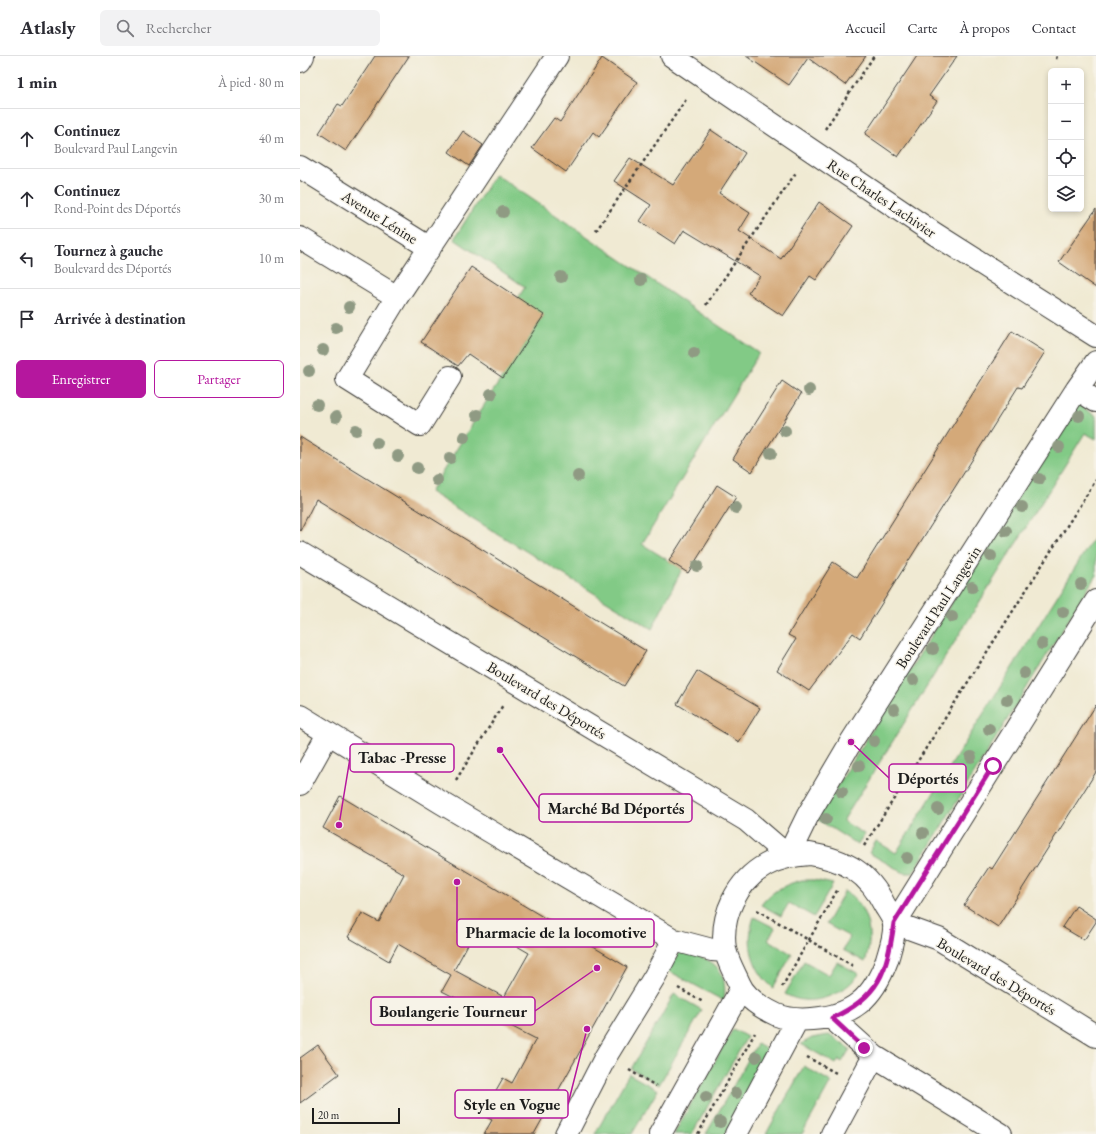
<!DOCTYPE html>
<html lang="fr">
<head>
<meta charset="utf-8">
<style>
	body { margin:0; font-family:"EB Garamond",serif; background:#f2f2f3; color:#2b2b33 }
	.controls { position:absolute; right:12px; top:12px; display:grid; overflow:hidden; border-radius:6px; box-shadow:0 2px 6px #0003 }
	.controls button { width:36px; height:36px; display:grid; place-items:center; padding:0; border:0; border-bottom:1px solid #e1e1e2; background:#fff; color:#2b2b33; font:20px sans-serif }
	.scale { position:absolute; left:12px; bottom:10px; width:88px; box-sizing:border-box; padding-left:4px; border:2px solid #1c1c1c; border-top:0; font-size:11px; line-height:14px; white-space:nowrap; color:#1c1c1c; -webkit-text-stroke:3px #f7f3e8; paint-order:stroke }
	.stop { position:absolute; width:12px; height:12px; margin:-9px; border:3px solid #b5179e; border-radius:50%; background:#fff }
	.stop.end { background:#b5179e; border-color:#fff; box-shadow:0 1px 4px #0008 }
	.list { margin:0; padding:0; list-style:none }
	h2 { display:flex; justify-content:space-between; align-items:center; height:52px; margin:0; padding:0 16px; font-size:17px }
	h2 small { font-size:13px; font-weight:400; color:#7c7c81 }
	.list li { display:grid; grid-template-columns:26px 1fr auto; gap:12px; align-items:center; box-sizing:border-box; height:60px; padding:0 16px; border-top:1px solid #e1e1e2 }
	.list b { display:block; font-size:15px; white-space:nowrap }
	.list p { margin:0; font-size:13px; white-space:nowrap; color:#7c7c81 }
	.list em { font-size:13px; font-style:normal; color:#7c7c81 }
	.actions { display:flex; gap:8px; padding:12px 16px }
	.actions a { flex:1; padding:9px 0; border:1px solid #b5179e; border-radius:6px; text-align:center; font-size:14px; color:#b5179e }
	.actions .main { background:#b5179e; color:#fff }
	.icon { flex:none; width:22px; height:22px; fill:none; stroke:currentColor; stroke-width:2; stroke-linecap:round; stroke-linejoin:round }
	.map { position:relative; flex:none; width:796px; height:1078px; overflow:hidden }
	header { display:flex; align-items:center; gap:24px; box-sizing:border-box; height:56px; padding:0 20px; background:#fff; border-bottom:1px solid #e1e1e2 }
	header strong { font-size:19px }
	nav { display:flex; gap:22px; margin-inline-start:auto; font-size:14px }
	.search { width:280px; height:36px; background:#f2f2f3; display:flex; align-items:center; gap:10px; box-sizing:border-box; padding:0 14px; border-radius:6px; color:#7c7c81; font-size:15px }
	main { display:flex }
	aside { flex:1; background:#fff }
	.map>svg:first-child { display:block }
	.green { fill:#82ca86; stroke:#4f7351 }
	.building { fill:#d4a979; fill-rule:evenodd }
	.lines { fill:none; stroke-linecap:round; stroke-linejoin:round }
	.minor-casing { stroke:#3c3b37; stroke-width:24 }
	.path { stroke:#3c3b37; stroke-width:2.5; stroke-dasharray:3 3; stroke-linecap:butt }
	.minor { stroke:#fff; stroke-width:22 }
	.tree { fill:#8f9a83 }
	.route { stroke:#b5179e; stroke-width:5 }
	.labels { text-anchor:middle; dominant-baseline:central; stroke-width:3; stroke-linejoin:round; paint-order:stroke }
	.street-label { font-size:15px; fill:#1c1c1c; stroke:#f7f3e8 }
	.leader { fill:none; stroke:#b5179e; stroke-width:1.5 }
	.callout-dot { fill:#b5179e; stroke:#f7f3e8; stroke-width:1.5 }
	.callout { fill:#f7f3e8; stroke:#b5179e; stroke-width:1.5 }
	.callout-label { font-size:16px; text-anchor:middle; font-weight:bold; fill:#1c1c1c }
</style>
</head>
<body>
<header>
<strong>Atlasly</strong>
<div class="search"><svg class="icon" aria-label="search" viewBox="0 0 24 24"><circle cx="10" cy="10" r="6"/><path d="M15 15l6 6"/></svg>Rechercher</div>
<nav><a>Accueil</a><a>Carte</a><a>À propos</a><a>Contact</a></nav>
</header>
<main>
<aside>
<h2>1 min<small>À pied · 80 m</small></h2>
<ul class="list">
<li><svg class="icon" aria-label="ahead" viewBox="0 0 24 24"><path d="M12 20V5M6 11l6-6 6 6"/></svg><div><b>Continuez</b><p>Boulevard Paul Langevin</p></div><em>40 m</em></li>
<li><svg class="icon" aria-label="ahead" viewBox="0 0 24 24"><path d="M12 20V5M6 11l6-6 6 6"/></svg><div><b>Continuez</b><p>Rond-Point des Déportés</p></div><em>30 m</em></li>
<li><svg class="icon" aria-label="left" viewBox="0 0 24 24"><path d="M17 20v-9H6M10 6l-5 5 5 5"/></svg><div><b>Tournez à gauche</b><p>Boulevard des Déportés</p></div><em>10 m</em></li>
<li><svg class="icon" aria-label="arrive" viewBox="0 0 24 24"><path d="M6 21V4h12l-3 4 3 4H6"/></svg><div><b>Arrivée à destination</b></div></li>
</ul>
<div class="actions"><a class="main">Enregistrer</a><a>Partager</a></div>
</aside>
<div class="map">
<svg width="796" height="1078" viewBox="0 0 796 1078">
	<rect width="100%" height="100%" fill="#f7f3e8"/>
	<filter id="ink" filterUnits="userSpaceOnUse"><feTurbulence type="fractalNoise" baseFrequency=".025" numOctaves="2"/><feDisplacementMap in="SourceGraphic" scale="8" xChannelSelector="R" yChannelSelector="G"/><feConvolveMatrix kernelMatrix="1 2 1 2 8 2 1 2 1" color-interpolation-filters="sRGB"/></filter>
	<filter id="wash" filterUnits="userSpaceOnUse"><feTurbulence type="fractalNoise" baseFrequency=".012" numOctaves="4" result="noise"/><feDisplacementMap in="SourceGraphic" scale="16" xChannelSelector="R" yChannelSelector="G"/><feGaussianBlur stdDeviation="0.9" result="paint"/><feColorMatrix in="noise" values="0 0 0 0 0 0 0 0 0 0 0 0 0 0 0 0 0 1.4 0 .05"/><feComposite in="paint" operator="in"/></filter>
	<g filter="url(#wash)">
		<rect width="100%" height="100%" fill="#f0ead3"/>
		<path class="green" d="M195,118L459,297L342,488L382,513L352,573L130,436L191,338L244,260L218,242L225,231L154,183Z
			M776,347L796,360V383L785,377L543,765L564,778L558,789L517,763Z
			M796,478V519L613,817H604L569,797L576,785L596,797Z
			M502,824H514L533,828L514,861L489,847L481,860L461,849C471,835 486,828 502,824Z
			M545,835C569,850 574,881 565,906L543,894L550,881L526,868Z
			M454,861L475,872L468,884L492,898L473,932C452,913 445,887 454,861Z
			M381,894C410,903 429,909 424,945L367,914Z
			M504,905L529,919L537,906L559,918C544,939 510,953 485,938Z
			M374,938L402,954L359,1029L331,1013Z
			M433,973L447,981L392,1078H374Z
			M529,979L550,993L542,1006L539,1004L536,1008L501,988L512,982Z
			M457,988L472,996L425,1078H406Z
			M504,1010L531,1026L502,1078H466Z
			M329,1018L358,1034L332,1078H295Z"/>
		<g id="blocks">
			<path class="building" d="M75,0H109L46,95L19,77L38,48L42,50Z
				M446,0H566L545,29L508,2L489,29Z
				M617,0H657L629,40L637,45L598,101L565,78Z
				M302,2L337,26L299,81L293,76L266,116L232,92L254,62L260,66Z
				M411,74L445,97L419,137L450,157L439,175L481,203L519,146L553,170L516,224L510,220L483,260L448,237L460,220L384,174L375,188L340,165L351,149L314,125L330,102L373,129Z
				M163,75L183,89L169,110L149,96Z
				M796,153V232L759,206Z
				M171,211L244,259L203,322L168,298L158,310L121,286Z
				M712,275L745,296L722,332L718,331L560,582L553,577L509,635L477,614L496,583L488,579L533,506L557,522Z
				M482,325L501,338L452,416L433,403Z
				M0,381L346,595L324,630L16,443L0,475Z
				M417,429L436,441L388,517L369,505Z
				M397,615L460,652L439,686L377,648Z
				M796,649V716L698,871L664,849L689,811L692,813Z
				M40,740L327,911L234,1078H184L192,1064L182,1059L203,1022L212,1027L236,983L142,935L151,919L98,888L89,905L48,881L62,857L79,866L104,818L23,772ZM179,868L229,897L194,959L202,940L154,914Z
				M776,850L796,863V866L784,884L762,871Z
				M18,989L39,1018L0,1047V1002Z"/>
		</g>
	</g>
	<g filter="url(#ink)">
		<use href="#blocks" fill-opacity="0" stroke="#3c3b37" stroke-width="1"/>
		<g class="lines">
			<g class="minor-casing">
				<path id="minor" d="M372,0L635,178L796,280
					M0,5L3,0
					M0,111L130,192
					M0,182L97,241
					M150,321L120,369L47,323L97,241L257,0
					M777,333L796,345
					M0,497L446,764L488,800
					M0,660L142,747L374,884L412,894L425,895
					M0,728L28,678
					M510,798C546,804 568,816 585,850C588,855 594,863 594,869C595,880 590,893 587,904C573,942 553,960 512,963C500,964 489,964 477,959C462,952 445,942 439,927C434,916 427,904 425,893C420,860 437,825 466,809C480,801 495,799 510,798Z
					M488,800L508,759L551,686L777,333L796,306
					M595,867L796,545
					M595,867L639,883L796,980
					M532,962L574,1000L701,1078
					M266,1078L306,1000L355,920L374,884
					M360,1078L441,933
					M436,1078L497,964
					M532,1078L574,1000"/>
			</g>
			<path class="path" d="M756,3L757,0
				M525,73L574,0
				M296,175L387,42
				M406,249L497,115
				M156,724L203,649
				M564,790L796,424
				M457,854L555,911
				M482,931L538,833
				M378,932L403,946
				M507,1001L536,1017
				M329,1014L356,1030
				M398,1078L455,977"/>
			<use href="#minor" class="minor"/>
		</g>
		<g class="tree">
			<circle cx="203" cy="156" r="6"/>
			<circle cx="261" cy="221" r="6"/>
			<circle cx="341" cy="224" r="6"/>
			<circle cx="49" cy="251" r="6"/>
			<circle cx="36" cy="272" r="6"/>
			<circle cx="23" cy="294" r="6"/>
			<circle cx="394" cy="297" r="6"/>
			<circle cx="9" cy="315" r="6"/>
			<circle cx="509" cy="334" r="6"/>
			<circle cx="191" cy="338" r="6"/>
			<circle cx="17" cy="349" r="6"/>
			<circle cx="177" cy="359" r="6"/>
			<circle cx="779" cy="360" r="6"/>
			<circle cx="36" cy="361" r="6"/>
			<circle cx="56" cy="374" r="6"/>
			<circle cx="485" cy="375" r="6"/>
			<circle cx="164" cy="381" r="6"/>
			<circle cx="77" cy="387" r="6"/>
			<circle cx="759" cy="391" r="6"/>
			<circle cx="471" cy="397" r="6"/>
			<circle cx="98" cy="400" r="6"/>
			<circle cx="150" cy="402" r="6"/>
			<circle cx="117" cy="412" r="6"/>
			<circle cx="278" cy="420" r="6"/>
			<circle cx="739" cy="423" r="6"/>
			<circle cx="137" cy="424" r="6"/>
			<circle cx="722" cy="451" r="6"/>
			<circle cx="436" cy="452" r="6"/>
			<circle cx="706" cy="475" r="6"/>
			<circle cx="691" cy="500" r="6"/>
			<circle cx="397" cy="510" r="6"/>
			<circle cx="781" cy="528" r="6"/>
			<circle cx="672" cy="531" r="6"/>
			<circle cx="763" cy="556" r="6"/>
			<circle cx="652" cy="561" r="6"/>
			<circle cx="742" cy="588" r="6"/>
			<circle cx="633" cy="593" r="6"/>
			<circle cx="724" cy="617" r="6"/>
			<circle cx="613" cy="624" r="6"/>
			<circle cx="707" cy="644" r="6"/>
			<circle cx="594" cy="653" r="6"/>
			<circle cx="689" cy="673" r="6"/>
			<circle cx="574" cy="685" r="6"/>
			<circle cx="671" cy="701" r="6"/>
			<circle cx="559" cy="710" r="6"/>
			<circle cx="542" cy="736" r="6"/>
			<circle cx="638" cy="753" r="6"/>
			<circle cx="526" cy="763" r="6"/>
			<circle cx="623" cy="777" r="6"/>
			<circle cx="607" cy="802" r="6"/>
			<circle cx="456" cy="1001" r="6"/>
			<circle cx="436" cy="1037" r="6"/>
			<circle cx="406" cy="1041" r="6"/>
			<circle cx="420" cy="1066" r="6"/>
		</g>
	</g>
	<g class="lines" filter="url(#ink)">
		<path class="route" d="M564,992L532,962C579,941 587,916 594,867L693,710"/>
	</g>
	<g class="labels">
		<g class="street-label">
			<text transform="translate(582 142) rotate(34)">Rue Charles Lachivier</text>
			<text transform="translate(80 161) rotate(32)">Avenue Lénine</text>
			<text transform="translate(638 551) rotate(-57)">Boulevard Paul Langevin</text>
			<text transform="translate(247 644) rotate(31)">Boulevard des Déportés</text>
			<text transform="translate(697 920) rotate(31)">Boulevard des Déportés</text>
		</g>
	</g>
	<path class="leader" d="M39 769L50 702M551 686L589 722M200 694L239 752M157 826L157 877M297 912L235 955M287 973L268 1048"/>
	<g class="callout-dot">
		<circle cx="39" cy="769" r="4"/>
		<circle cx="551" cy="686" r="4"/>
		<circle cx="200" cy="694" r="4"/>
		<circle cx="157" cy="826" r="4"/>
		<circle cx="297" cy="912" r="4"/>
		<circle cx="287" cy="973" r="4"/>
	</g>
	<g class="callout">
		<rect x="50" y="688" width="104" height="28" rx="4"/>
		<rect x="589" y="708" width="77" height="28" rx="4"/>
		<rect x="239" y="738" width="153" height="28" rx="4"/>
		<rect x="157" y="863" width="197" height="28" rx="4"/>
		<rect x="71" y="941" width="164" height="28" rx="4"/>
		<rect x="155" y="1034" width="113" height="28" rx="4"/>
	</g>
	<g class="callout-label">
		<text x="102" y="707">Tabac -Presse</text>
		<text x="628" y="728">Déportés</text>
		<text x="316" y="758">Marché Bd Déportés</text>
		<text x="256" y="882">Pharmacie de la locomotive</text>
		<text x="153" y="961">Boulangerie Tourneur</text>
		<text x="212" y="1054">Style en Vogue</text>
	</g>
</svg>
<div class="controls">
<button>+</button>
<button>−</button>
<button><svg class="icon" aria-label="locate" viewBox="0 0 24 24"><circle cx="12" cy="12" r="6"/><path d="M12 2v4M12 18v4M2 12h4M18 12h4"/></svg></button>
<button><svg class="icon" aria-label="layers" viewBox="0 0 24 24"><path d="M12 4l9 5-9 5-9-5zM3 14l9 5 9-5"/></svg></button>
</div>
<div class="scale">20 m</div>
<div class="stop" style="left:693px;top:710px"></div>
<div class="stop end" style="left:564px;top:992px"></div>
</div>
</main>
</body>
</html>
